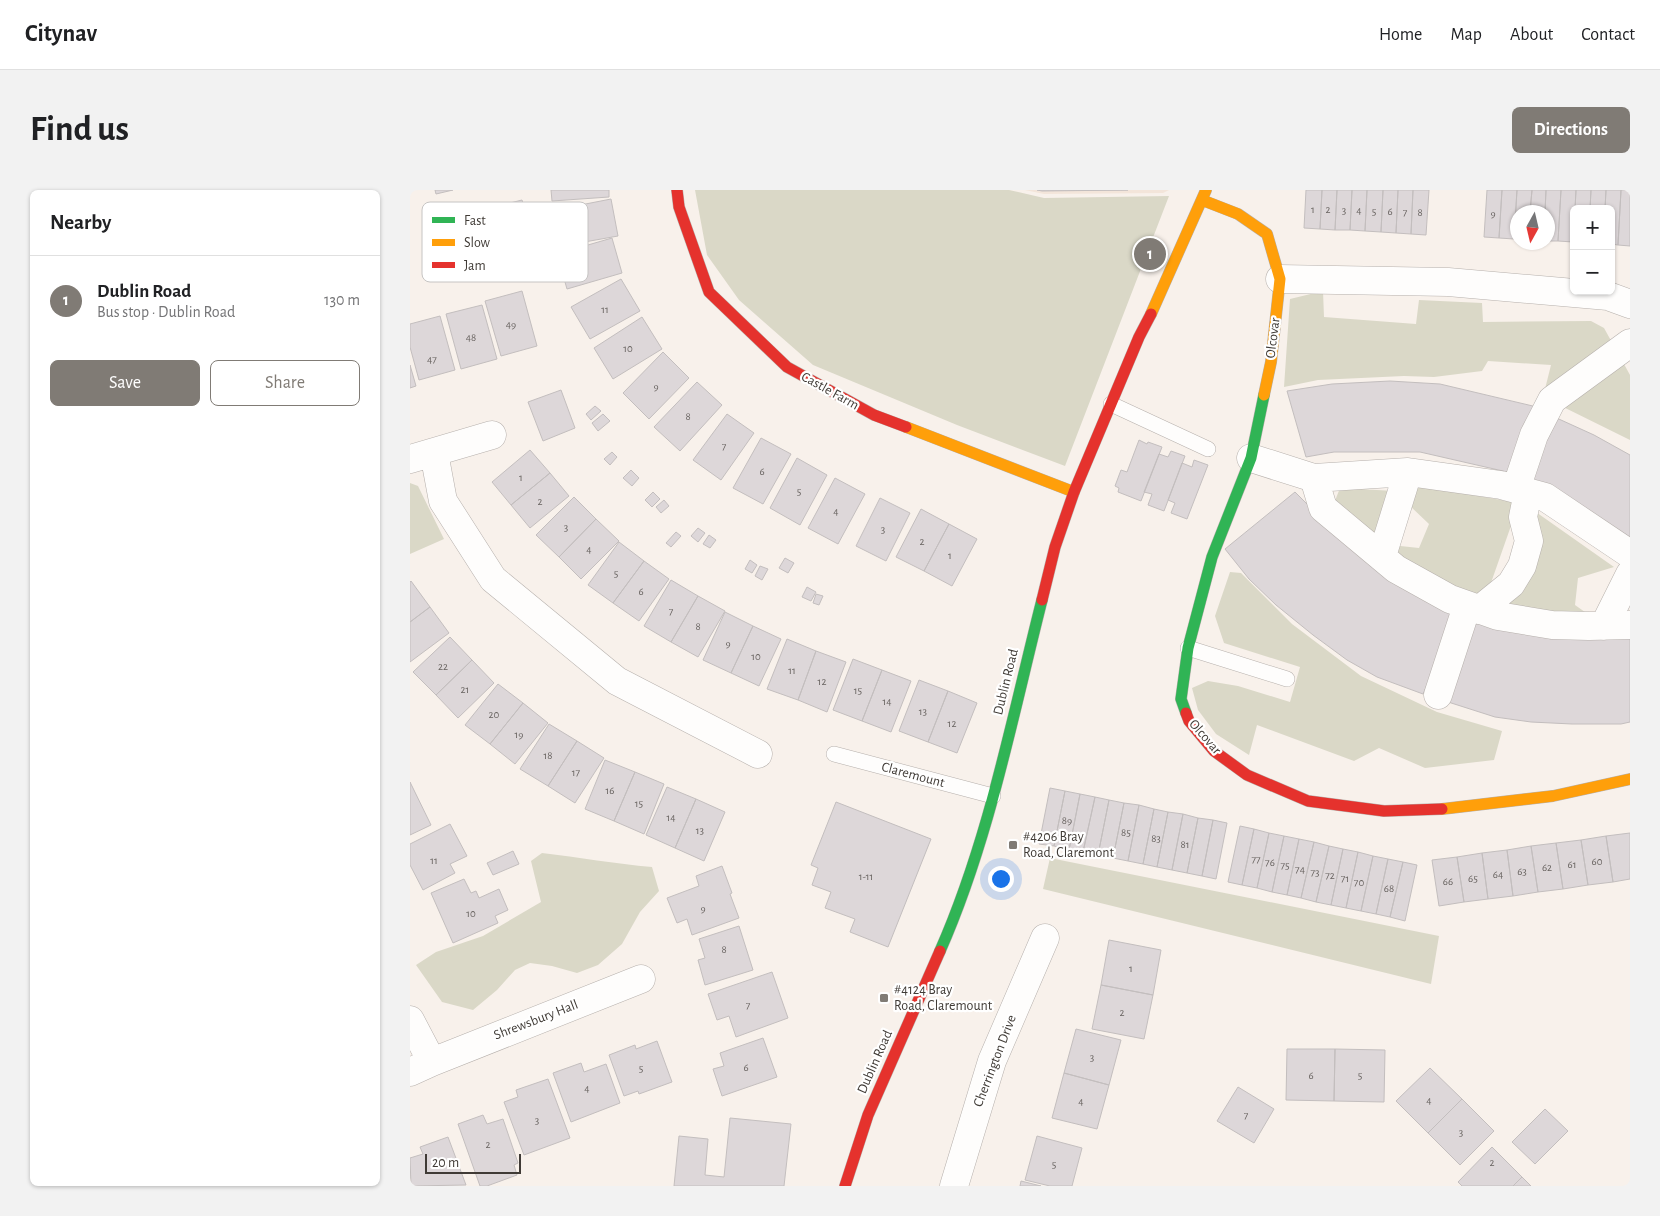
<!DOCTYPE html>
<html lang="en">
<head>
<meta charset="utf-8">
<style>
	body { margin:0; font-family:"Alegreya Sans",sans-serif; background:#f2f2f2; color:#202124 }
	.controls { position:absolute; right:15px; top:15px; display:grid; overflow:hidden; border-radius:8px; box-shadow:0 1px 4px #0004 }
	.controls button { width:45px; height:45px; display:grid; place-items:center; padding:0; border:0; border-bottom:1px solid #e0e0e0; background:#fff; color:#202124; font:25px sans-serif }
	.compass { position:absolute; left:1100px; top:15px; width:45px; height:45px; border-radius:50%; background:#fff; box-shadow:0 1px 4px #0004; rotate:188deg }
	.scale { position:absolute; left:15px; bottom:12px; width:96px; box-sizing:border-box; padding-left:5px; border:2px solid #403b36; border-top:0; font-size:14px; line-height:18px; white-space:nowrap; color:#403b36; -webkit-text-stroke:4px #fff; paint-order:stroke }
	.you { position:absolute; left:590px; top:688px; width:18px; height:18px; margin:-12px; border:4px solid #fff; border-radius:50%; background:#1a73e8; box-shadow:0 0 0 8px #1a73e833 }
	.badge { display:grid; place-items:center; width:32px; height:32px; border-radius:50%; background:#807b75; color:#fff; font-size:16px; font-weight:700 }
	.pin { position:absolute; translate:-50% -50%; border:2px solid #fff; box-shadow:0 1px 5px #0006 }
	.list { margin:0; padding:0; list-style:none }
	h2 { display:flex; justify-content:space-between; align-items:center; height:65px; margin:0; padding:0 20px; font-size:21px }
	h2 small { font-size:16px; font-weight:400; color:#757577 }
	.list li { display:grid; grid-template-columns:32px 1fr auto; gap:15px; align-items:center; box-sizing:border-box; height:90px; padding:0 20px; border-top:1px solid #e0e0e0 }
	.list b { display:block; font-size:19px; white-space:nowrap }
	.list p { margin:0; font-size:16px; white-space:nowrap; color:#757577 }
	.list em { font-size:16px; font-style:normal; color:#757577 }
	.actions { display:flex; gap:10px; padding:15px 20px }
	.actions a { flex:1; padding:11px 0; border:1px solid #807b75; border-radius:8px; text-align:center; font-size:18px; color:#807b75 }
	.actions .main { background:#807b75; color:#fff }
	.map { position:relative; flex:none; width:1220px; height:996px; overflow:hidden; border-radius:8px }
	header { display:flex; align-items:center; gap:30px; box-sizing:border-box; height:70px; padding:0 25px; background:#fff; border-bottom:1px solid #e0e0e0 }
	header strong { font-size:24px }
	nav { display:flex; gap:28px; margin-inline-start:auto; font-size:18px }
	.intro { display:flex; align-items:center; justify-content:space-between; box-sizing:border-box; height:120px; padding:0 30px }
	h1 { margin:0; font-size:35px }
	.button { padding:12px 22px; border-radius:8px; background:#807b75; color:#fff; font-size:18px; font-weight:700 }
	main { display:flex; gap:30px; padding:0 30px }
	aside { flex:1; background:#fff; border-radius:8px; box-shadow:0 1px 4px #0004 }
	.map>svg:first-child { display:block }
	.built { fill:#f3e5da }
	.green { fill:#dad8c7 }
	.building { fill:#ddd7d9; stroke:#c3bebe }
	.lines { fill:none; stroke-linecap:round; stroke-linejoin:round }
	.lane-casing { stroke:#b6b0ac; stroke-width:16 }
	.street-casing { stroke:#b6b0ac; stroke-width:29 }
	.fast-casing { stroke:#b6b0ac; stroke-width:12 }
	.slow-casing { stroke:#b6b0ac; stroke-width:12 }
	.jam-casing { stroke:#b6b0ac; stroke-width:12 }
	.lane { stroke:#fefdfc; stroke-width:15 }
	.street { stroke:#fefdfc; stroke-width:28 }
	.fast { stroke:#30b455; stroke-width:11 }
	.slow { stroke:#ff9f0a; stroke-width:11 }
	.jam { stroke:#e5322d; stroke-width:11 }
	.poi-dot { fill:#807b75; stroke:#fff; stroke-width:2 }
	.labels { text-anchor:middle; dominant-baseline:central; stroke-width:4.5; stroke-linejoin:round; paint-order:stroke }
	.number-label { font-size:11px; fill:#67625f }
	.street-label { font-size:14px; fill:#403b36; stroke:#fff }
	.poi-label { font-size:14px; fill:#403b36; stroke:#fff; text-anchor:start }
	.key { fill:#fff; stroke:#c6c4c3; stroke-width:1 }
	.key-label { font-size:14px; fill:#403b36 }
</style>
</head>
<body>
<header>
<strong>Citynav</strong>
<nav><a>Home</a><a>Map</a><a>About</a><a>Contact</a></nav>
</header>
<div class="intro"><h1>Find us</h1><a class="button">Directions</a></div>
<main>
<aside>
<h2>Nearby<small></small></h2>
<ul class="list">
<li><span class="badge">1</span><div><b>Dublin Road</b><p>Bus stop · Dublin Road</p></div><em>130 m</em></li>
</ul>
<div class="actions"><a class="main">Save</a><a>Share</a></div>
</aside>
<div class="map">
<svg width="1220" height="996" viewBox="0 0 1220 996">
	<rect width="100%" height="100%" fill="#f8f1eb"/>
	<path class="built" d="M615,0H759L753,3L634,4Z"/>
	<path class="green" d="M285,0H599L634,8L759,6L655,276L547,235L403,175L329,110L297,65Z
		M913,101L914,127L1006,134L1009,110L1072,113L1073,132L1181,131L1194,138L1220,185V250L1133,207L1141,175L1078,171L1072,181L1024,187L994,186L908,190L874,197L880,109Z
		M0,293L8,296L34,349L0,364Z
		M1004,295L1109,313L1076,407L1066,415L978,365L981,355L1009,358L1019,334L999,315Z
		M930,298L985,301L966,351L921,321Z
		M1123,320L1204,377L1168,388L1165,415L1189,432L1088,419Z
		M820,382L831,383L882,434L951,486L1027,522L1092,541L1084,570L1015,578L969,558L944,571L847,535L839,565L806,544L788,520L782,498L798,491L828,496L880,512L890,477L814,453L805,426Z
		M132,663C169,667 205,674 242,677L249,701L230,722L212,754L188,775L167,783L142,776L120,773L105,780L87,800L63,820L32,812L6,775L26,762L73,746L131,712L121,671Z
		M640,668L1029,746L1021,794L633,699Z"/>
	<path class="building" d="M25,0H43L26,4Z
		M141,0H199V7L142,11Z
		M627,0H718L632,1Z
		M896,0H912L910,39L894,38Z
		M912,0H927L925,40L910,39Z
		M927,0H942L940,40H925Z
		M942,0H957L955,41L940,40Z
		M957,0H973L971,42L955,41Z
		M973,0H988L986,43L971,42Z
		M988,0H1003L1001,44L986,43Z
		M1003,0H1019L1016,45L1001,44Z
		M1077,0H1092L1089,48L1074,47Z
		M1092,0H1107L1104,49L1089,48Z
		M1107,0H1122L1120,22H1108V49H1104Z
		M1122,0H1136L1135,22H1120Z
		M1136,0H1151L1148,51H1138V22H1135Z
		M1151,0H1166L1165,19H1164L1163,52L1148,51Z
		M1166,0H1181L1180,19H1165Z
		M1181,0H1196L1195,19H1180Z
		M1196,0H1211L1208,55L1201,54V19H1195Z
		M1211,0H1220V56L1208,55Z
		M201,9L208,46L152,56L145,20Z
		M112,10L115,19L103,22L100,13Z
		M202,48L212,83L157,99L147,64Z
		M211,89L230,121L180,149L161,117Z
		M112,101L127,156L91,166L75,111Z
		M72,115L87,169L51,179L36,124Z
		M30,126L45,180L9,190L0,157V134Z
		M232,127L252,159L203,189L184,158Z
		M253,162L279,188L239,229L213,203Z
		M0,175L6,196L0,198Z
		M980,191L1030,194L1127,217L1106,284L1010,262H924L896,267L877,201L922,194Z
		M287,192L312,215L270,261L244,237Z
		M151,200L165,238L133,251L118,212Z
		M185,216L191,221L181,230L176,224Z
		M193,224L200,231L188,241L182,233Z
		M317,224L344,243L311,290L283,270Z
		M1140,225L1184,245L1220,265V351L1114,285Z
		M351,248L381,264L353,314L323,298Z
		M729,250L737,254L738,252L752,257L731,311L708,302L709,298L705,296L711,280L717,282Z
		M120,260L140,283L101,315L82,292Z
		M761,261L775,266L754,321L738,315L742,304L734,302L749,264L758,267Z
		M202,262L207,267L200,275L194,269Z
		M387,268L417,285L390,335L360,318Z
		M784,270L798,275L777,329L761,323L765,313L758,310L772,273L782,277Z
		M221,280L229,288L222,296L213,288Z
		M140,283L159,306L120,338L101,315Z
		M425,288L455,304L428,354L398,338Z
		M243,302L250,309L242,317L235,310Z
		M885,302L942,359L1046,418L1037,451L1013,504L967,487L937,470L903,445L866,415L839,389L815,359Z
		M164,307L186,329L149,367L126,345Z
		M470,308L500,323L476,371L446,356Z
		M254,310L259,316L251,323L246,317Z
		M511,319L539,334L514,381L486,367Z
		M186,329L209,351L171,389L149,367Z
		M539,334L567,349L542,396L514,381Z
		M288,338L295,343L288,352L281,346Z
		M266,342L271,346L261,357L256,353Z
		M299,345L306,350L300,358L293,354Z
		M209,352L234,371L203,413L178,395Z
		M375,368L384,373L378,383L369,378Z
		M340,370L347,375L342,383L335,379Z
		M234,371L259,389L229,431L203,413Z
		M350,376L358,379L352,390L345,386Z
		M261,390L288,406L261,452L234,436Z
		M1,391L20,417L0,432V392Z
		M397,397L406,402L401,411L392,407Z
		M406,404L413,406L409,415L403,413Z
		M288,406L315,421L288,467L261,452Z
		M20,417L39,443L0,472V432Z
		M315,422L343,436L321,483L293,470Z
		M1064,426L1220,444V532L1211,534H1162L1121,532L1085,527L1035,511Z
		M343,436L371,449L349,496L321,483Z
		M40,447L62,470L26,505L3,482Z
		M377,449L406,461L388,510L357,499Z
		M406,461L436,472L417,522L388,510Z
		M443,469L472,480L452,531L423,520Z
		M62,470L84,493L48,528L26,505Z
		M472,480L501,491L481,542L452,531Z
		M509,490L538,501L518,552L489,541Z
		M88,494L113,513L80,554L55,535Z
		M538,501L567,513L547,563L518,552Z
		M113,513L138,533L105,574L80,554Z
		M139,534L167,551L138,596L110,579Z
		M167,551L194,568L165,613L138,596Z
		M195,570L225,582L204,631L175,619Z
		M225,582L254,594L234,644L204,631Z
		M0,592L21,635L0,645Z
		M257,597L286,609L265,658L236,645Z
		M640,598L655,601L644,656L629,654Z
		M655,601L670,604L659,660L644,656Z
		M670,604L685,607L673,662L659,660Z
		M685,607L699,610L688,665L673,662Z
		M286,609L315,622L294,671L265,658Z
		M699,610L714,613L703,668L688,665Z
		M426,612L521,649L478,757L440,742L445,729L415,718L421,702L402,695L408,678L401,675Z
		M714,613L729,615L718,671L703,668Z
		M729,615L744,619L733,674L718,671Z
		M744,619L758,622L747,677L733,674Z
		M758,622L773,624L762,680L747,677Z
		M773,624L788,628L777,683L762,680Z
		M788,628L803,630L792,686L777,683Z
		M803,630L817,633L806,689L792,686Z
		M40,634L57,666L40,674L45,683L13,700L0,675V654Z
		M830,636L844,639L832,695L818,692Z
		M844,639L859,643L847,698L832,695Z
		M859,643L874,646L862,702L847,698Z
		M1220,643V689L1203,692L1196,646Z
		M874,646L889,649L877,705L862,702Z
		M1196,646L1203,692L1178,695L1171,650Z
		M889,649L904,652L891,708L877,705Z
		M1171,650L1178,695L1153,699L1146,653Z
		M904,652L919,656L906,712L891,708Z
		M1146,653L1153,699L1128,702L1121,656Z
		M919,656L933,659L921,715L906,712Z
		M1121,656L1128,702L1103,706L1097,660Z
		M933,659L948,662L936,718L921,715Z
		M1097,660L1103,706L1078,709L1072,663Z
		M103,661L109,674L83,685L77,673Z
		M948,662L963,666L951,721L936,718Z
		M1072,663L1078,709L1054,712L1047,667Z
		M963,666L978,669L966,724L951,721Z
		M1047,667L1054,712L1029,716L1022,670Z
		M978,669L993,672L980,727L966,724Z
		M993,672L1007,675L995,731L980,727Z
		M312,676L322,703L320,704L329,728L282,745L277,729L267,733L257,708L289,696L286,686Z
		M54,689L61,703L66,701L69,708L89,699L98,720L85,726L88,733L43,753L21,703Z
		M329,736L343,780L295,795L288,770L295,768L289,749Z
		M699,750L751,760L743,805L691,795Z
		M362,782L378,828L326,847L319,826L307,830L298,804Z
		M691,795L743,805L734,849L682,839Z
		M666,839L711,850L699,895L654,883Z
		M353,848L367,887L312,906L303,879L314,876L310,863Z
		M247,851L262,892L229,904L228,901L214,906L199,865L225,855L226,859Z
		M877,859H925L924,911L876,910Z
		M925,859L975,860L974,912L924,911Z
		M171,873L174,882L196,874L210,913L161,932L143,883Z
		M1020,878L1052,909L1018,943L986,911Z
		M654,883L699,895L687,939L642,928Z
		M138,889L160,948L114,965L94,912L108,907L106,900Z
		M828,897L864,919L844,953L807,931Z
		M1052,909L1084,941L1050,975L1018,943Z
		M1135,919L1158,941L1125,974L1102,952Z
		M73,925L77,934L93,929L108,973L104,975L107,985L77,996H70L48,934Z
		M320,928L381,934L374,996H264L269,946L298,949L295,985L314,987Z
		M627,946L672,958L662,996H640L615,990Z
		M38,947L56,995L1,996L0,968L13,964L10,957Z
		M1082,957L1112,987L1103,996H1052L1048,992Z
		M1112,987L1121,996H1103Z
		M611,991L631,996H610Z"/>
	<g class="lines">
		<g class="lane-casing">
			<path id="lane" d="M701,214L798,259
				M778,458L877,489
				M424,564L583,606"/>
		</g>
		<g class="street-casing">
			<path id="street" d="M870,89L1038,92L1198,106L1220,114
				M24,263L33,311L83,389L207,491L348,564
				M841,268L904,288L998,282L1091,295L1135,307L1220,364
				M0,269L82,245
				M904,288L913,318L986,379L1040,409L1088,426L1142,435L1179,436L1220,435
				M1106,299L1124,245L1142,210L1220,153
				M972,366L998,282
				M1069,420L1101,394L1112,376L1119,351L1113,327L1118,302
				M1194,436L1220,384
				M1028,505L1057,416
				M0,830L22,872
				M0,882L22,872L231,789
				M544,996L582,871L635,748"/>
		</g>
		<g class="fast-casing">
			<path id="fast" d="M776,523L771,509L778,458L802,367L841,268L854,205
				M530,761C579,650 602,528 632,410"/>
		</g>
		<g class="slow-casing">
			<path id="slow" d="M792,10L828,24L857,44L870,89L861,172L854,205
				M741,124L796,0
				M496,237L664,302
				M1032,619L1143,606L1220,589"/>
		</g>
		<g class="jam-casing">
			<path id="jam" d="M267,0L269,17L299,102L377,177L464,225L496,237
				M632,410L645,357L664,302L729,147L741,124
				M776,523L779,531L804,561L837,585L898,611L974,621L1032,619
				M435,996L458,925L530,761"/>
		</g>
		<use href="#lane" class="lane"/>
		<use href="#street" class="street"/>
		<use href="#fast" class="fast"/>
		<use href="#slow" class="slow"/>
		<use href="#jam" class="jam"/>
	</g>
	<g class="poi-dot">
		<rect x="598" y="650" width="10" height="10" rx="2.5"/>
		<rect x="469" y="803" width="10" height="10" rx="2.5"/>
	</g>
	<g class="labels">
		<g class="number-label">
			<text x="903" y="19">1</text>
			<text x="918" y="19">2</text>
			<text x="934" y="20">3</text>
			<text x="949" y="20">4</text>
			<text x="964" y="21">5</text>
			<text x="980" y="21">6</text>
			<text x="995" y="22">7</text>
			<text x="1010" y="22">8</text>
			<text x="1083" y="23">9</text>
			<text x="195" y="119">11</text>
			<text x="101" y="134">49</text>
			<text x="61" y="147">48</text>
			<text x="218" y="158">10</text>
			<text x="22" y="169">47</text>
			<text x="246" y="196">9</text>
			<text x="278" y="226">8</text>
			<text x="314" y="256">7</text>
			<text x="352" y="281">6</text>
			<text x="111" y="287">1</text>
			<text x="389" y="301">5</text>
			<text x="130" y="311">2</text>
			<text x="426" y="321">4</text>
			<text x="156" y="337">3</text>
			<text x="473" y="339">3</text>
			<text x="512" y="351">2</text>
			<text x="179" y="359">4</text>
			<text x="540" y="365">1</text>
			<text x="206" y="383">5</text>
			<text x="231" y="401">6</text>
			<text x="261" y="421">7</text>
			<text x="288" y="436">8</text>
			<text x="318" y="453">9</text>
			<text x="346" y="466">10</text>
			<text x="33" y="476">22</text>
			<text x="382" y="480">11</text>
			<text x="412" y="491">12</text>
			<text x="55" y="499">21</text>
			<text x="448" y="500">15</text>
			<text x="477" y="511">14</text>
			<text x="513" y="521">13</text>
			<text x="84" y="524">20</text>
			<text x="542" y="533">12</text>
			<text x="109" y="544">19</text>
			<text x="138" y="565">18</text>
			<text x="166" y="582">17</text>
			<text x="200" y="600">16</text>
			<text x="229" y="613">15</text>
			<text x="261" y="627">14</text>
			<text x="657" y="630">89</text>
			<text x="290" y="640">13</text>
			<text x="716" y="642">85</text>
			<text x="746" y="648">83</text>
			<text x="775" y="654">81</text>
			<text x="846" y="669">77</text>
			<text x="24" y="670">11</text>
			<text x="1187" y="671">60</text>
			<text x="860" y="672">76</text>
			<text x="1162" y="674">61</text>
			<text x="875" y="675">75</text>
			<text x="1137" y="677">62</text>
			<text x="890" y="679">74</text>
			<text x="1112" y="681">63</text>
			<text x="905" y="682">73</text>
			<text x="1088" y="684">64</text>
			<text x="920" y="685">72</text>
			<text x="456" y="686">1-11</text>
			<text x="935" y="688">71</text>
			<text x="1063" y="688">65</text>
			<text x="1038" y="691">66</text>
			<text x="949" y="692">70</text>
			<text x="979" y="698">68</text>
			<text x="293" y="718">9</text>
			<text x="61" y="723">10</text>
			<text x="314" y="759">8</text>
			<text x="721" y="778">1</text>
			<text x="338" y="815">7</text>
			<text x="712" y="822">2</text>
			<text x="682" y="867">3</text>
			<text x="336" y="877">6</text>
			<text x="231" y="878">5</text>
			<text x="901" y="885">6</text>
			<text x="950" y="885">5</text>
			<text x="177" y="898">4</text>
			<text x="1019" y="910">4</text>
			<text x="671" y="911">4</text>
			<text x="836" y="925">7</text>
			<text x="127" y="930">3</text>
			<text x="1051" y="942">3</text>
			<text x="78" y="954">2</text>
			<text x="1082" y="972">2</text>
			<text x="644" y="974">5</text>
		</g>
		<g class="street-label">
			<text transform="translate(863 148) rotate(-83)">Olcovar</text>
			<text transform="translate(420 201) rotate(29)">Castle Farm</text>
			<text transform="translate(596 492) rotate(-76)">Dublin Road</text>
			<text transform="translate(795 547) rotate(49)">Olcovar</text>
			<text transform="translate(503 585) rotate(15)">Claremount</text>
			<text transform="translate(126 830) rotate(-21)">Shrewsbury Hall</text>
			<text transform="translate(585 871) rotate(-69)">Cherrington Drive</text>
			<text transform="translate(465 872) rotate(-66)">Dublin Road</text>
		</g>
		<g class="poi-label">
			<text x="613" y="647">#4206 Bray<tspan x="613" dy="16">Road, Claremont</tspan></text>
			<text x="484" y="800">#4124 Bray<tspan x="484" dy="16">Road, Claremount</tspan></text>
		</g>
	</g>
	<rect x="12" y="12" width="166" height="80" rx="8" class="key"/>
	<rect x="22" y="27" width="23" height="6" fill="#30b455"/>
	<rect x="22" y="49" width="23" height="7" fill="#ff9f0a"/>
	<rect x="22" y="72" width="23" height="6" fill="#e5322d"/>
	<g class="key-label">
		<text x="54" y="35">Fast</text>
		<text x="54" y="57">Slow</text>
		<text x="54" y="80">Jam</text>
	</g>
</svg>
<div class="controls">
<button>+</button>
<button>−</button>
</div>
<svg class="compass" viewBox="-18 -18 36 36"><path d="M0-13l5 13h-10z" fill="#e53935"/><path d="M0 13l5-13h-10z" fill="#757577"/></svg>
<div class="scale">20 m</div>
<div class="you"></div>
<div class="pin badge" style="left:740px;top:64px">1</div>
</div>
</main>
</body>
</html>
